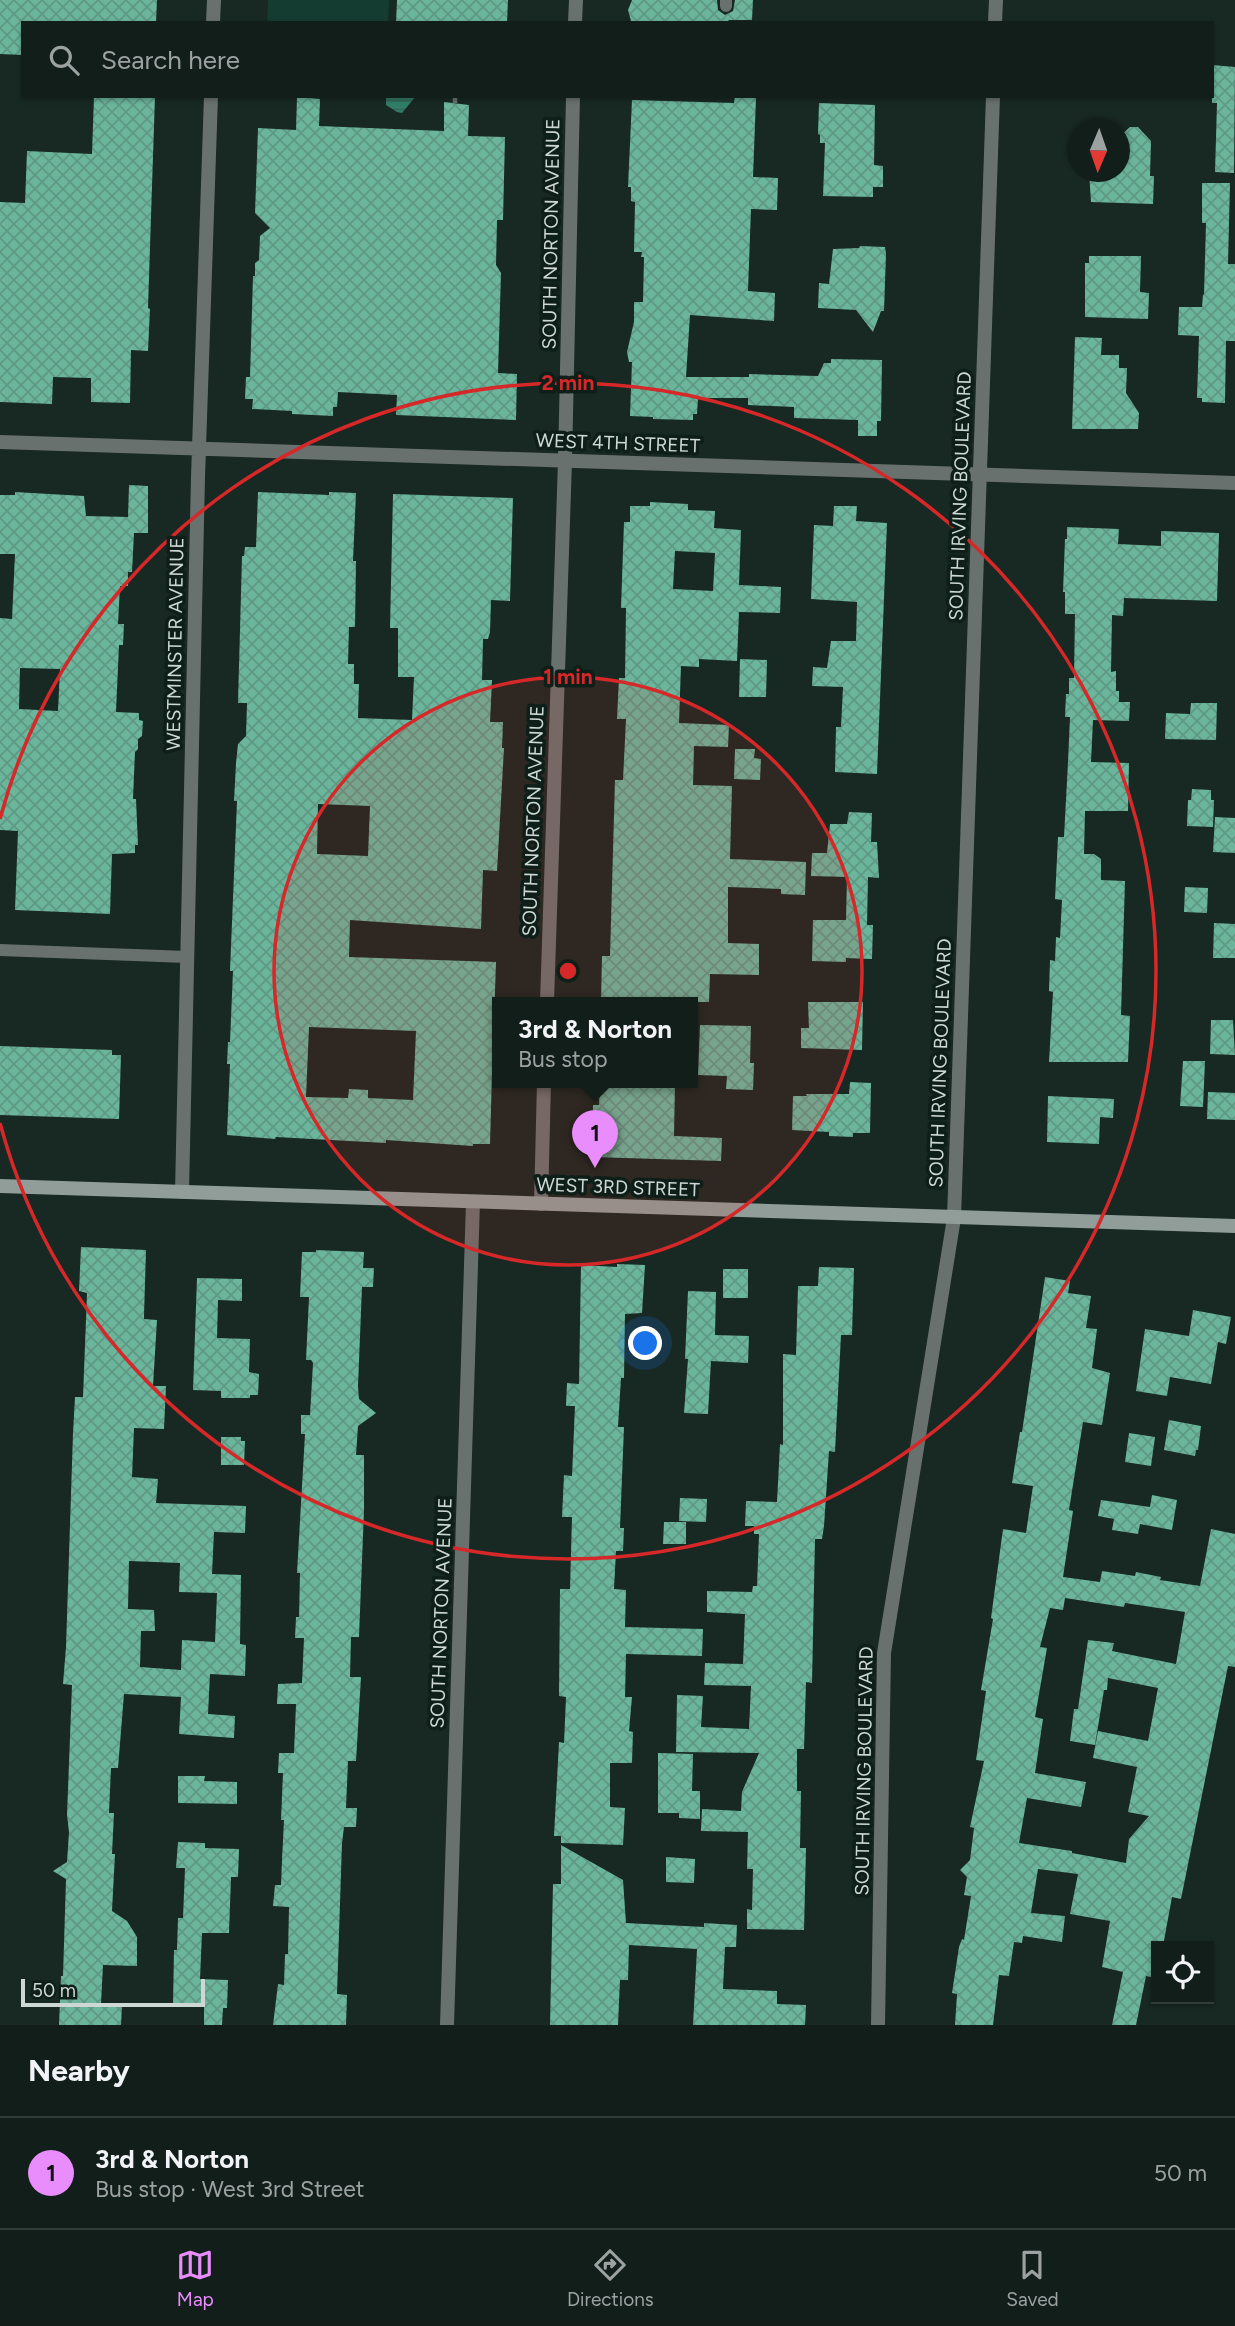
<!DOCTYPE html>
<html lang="en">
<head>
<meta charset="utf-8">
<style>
	body { margin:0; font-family:Figtree,sans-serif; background:#1f2b27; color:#f1f3f6 }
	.controls { position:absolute; right:21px; bottom:21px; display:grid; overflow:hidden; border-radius:0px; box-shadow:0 2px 5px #0004 }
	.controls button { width:63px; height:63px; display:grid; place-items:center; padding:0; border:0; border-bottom:2px solid #313c39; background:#121e1a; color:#f1f3f6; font:35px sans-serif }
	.compass { position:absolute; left:1067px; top:119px; width:63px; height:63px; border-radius:50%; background:#121e1a; box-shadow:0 2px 5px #0004; rotate:182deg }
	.scale { position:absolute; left:21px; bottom:18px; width:184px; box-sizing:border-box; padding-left:7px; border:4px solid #cdd7d3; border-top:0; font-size:19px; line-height:24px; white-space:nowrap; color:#cdd7d3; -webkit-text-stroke:5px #0e1e19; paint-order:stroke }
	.you { position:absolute; left:646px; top:1344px; width:24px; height:24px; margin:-18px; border:5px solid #fff; border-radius:50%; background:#1a73e8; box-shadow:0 0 0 10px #1a73e833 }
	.badge { display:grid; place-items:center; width:46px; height:46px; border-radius:50%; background:#e98dfd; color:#111; font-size:23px; font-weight:700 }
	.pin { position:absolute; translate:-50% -58px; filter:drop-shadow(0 2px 4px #0008) }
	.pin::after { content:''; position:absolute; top:37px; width:24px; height:21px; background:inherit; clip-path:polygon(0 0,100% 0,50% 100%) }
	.popup { position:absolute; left:492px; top:997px; width:206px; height:91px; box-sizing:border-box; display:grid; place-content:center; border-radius:0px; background:#121e1a; filter:drop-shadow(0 2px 5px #0005); font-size:23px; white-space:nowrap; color:#9ca2a2 }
	.popup b { font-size:26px; color:#f1f3f6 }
	.popup::after { content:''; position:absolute; left:50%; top:100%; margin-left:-14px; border:14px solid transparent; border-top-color:#121e1a }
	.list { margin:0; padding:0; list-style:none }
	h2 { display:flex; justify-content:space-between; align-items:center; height:91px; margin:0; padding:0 28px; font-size:30px }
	h2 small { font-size:23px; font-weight:400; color:#9ca2a2 }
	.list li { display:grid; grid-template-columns:46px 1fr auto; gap:21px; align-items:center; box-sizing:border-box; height:112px; padding:0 28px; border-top:2px solid #313c39 }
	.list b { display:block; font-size:26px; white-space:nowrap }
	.list p { margin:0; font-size:23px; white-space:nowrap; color:#9ca2a2 }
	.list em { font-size:23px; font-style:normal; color:#9ca2a2 }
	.icon { flex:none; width:38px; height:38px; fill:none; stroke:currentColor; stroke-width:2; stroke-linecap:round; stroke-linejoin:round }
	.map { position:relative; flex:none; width:1235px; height:2025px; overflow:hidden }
	.search { position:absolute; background:#121e1a; box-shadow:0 2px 5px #0004; left:21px; right:21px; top:21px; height:77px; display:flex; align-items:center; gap:18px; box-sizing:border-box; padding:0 24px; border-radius:0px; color:#9ca2a2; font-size:26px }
	.sheet { height:203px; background:#121e1a }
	nav { display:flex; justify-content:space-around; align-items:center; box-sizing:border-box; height:98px; border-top:2px solid #313c39; background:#121e1a; font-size:19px; color:#9ca2a2 }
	nav a { display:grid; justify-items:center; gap:4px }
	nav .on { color:#e98dfd }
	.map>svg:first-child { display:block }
	.pitch { fill:#143c30 }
	.water { fill:url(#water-rules) }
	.building { fill:url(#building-cross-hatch); fill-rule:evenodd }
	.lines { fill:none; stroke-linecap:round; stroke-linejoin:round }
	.path { stroke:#65726d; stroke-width:4.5; stroke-dasharray:5 3.5; stroke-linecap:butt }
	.service { stroke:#69716e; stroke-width:12 }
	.minor { stroke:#69716e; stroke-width:14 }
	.secondary { stroke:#909d98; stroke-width:14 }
	.ring { fill:none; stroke:#d62828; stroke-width:3.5 }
	.labels { text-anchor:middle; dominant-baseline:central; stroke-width:7; stroke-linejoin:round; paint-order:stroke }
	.street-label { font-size:19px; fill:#cdd7d3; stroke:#0e1e19 }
	.centre { fill:#d62828; stroke:#0e1e19; stroke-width:3.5 }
	.ring-label { font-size:21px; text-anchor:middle; font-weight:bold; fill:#d62828; stroke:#0e1e19; stroke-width:7; stroke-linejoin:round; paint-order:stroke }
</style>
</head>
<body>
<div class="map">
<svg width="1235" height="2025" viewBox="0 0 1235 2025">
	<defs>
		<pattern id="water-rules" width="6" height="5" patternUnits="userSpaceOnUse" patternTransform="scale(1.75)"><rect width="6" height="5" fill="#317e67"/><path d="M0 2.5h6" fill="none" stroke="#366557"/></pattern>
		<pattern id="building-cross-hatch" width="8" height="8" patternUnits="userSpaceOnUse" patternTransform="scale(1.75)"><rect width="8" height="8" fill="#6ab59b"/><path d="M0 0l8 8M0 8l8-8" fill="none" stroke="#5f9884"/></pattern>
	</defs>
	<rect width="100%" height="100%" fill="#182822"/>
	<path class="pitch" d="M268,0H389L388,23H267Z"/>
	<path class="water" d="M386,96H416L402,113L397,112L386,105Z"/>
	<path class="building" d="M0,0H157L156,23H23V55L0,54Z
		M397,0H508L507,23H396Z
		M632,0H717L718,10L725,15L733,11L735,0H753L752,20H728L731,23L631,21L628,10Z
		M1212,65L1235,67L1234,173L1215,172L1217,103H1212Z
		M94,96H155L148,308L150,309L148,351L131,350L130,403L91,402V378L53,377L52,404L0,402V202L25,203L27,151L92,154Z
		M735,96L756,98L753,177L778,178L777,210L751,209L748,291L775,293L774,321L690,315L686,377H749V374L818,376L824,363H831V359L882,360L881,421H877V436H858V420L794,418V407L748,405V398H698L697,414H693V420L653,419V417L630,416L632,362H629L627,352L634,322V302H643L644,257H641L642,252H634L635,202L631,201V187H628L632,100L734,103Z
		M297,97L320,99L319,126L444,131V102L469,105L468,136L505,137L503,220H497L496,265L501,273L498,373L517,374L516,420L396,415L397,395L338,392L337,407H333V416L292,414V411L252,409L253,399H245L246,377H250L253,276H255V263L259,260L260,236L270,228L255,213L258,128L296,130Z
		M819,103L875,105L874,165L883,166V187H873V197L823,196L825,143H820V135L818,134Z
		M1130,127H1138L1151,141L1150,176H1154L1153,204L1091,202L1089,172H1119V137Z
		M1202,183H1230L1228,264H1235V341H1226L1225,403L1202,402V398H1197L1199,336L1178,335L1179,307H1202L1203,294L1204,295L1206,223H1202Z
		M860,246L885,247L886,254L884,311H881L873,332L856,310L818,308L819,283L829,284L833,249L859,248Z
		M1089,256H1141L1140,292L1149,293L1148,319L1085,317V263H1089Z
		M1075,337L1102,338L1101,355H1119V368H1127L1126,393L1139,413L1138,429H1072Z
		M129,485L148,486V533H134L132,572H128V586H120L118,624H124L123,645H119L116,712L139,713V720L143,721L142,736L138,739V749L135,752L133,799H136L138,845H135V853L112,854L110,914L15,910L18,831L0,830V618L12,619L15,554H0V495H15V492L84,496L86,516L128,517ZM20,668L60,669L58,711L19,709Z
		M258,492L329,495V492L356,493L353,561H356L355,627H349L348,664H354V684H359L358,718L412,720L414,677H398V628H390L393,494L513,498L510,601L491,600L490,632L488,639H483L482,680H492L490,722H503L502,748H504L497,871L483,870L481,929L350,920L349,957L496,962L493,1051H496L495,1074L492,1073L490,1144H473V1146L386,1140V1143L276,1137L275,1139L227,1135L230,1064H227L228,1042H230L233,971H230L237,801H234L236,763L238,744L246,736L247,703H238L242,556H244L245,547H256ZM318,804L370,806L368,856L317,854ZM309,1027L416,1031L413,1100L368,1098V1090L349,1089L348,1098L306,1097Z
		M650,502L688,504V510L715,511L714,528L741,530L739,585L781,587L780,613L739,612L737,661L699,659V667L681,666L679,723L729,725L728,747L694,746L693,785L732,786L730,859L806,862L805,895L781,894V889L728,887V943L759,944V975L710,974L709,1002H601L602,956H610L615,780H623L626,719H617L619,678H625L626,608H621L624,522H630V506H650ZM675,551L715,553L713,591L673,589Z
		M834,506H857L856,521L887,523L877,774L835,772L836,727H841L843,687L812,686L813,667L827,668L831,641H856L857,602L811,599L814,525L833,526Z
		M1067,527L1119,529L1118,544L1161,546V531L1219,533L1217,601L1124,598L1123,616L1112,615L1111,672L1116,671V691H1119V702H1130L1129,721L1093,720L1091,762L1129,763L1128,811H1085L1084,854H1094L1101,859V880L1125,881L1121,1015L1130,1016L1128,1062H1049L1053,992L1049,991L1050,960L1055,961L1056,937L1060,938L1062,900L1055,899L1058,837H1064L1068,762L1070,717H1065L1066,694H1069V678H1074L1075,614H1065V592H1063L1065,539H1067Z
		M740,659L767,660L766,697H739Z
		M1191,703H1217L1216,740L1165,739L1166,713L1190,714Z
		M735,749H755L754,758L761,759L760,780L734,779Z
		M1192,789L1211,790V800H1214L1213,827L1187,826L1188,800H1191Z
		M849,812L872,813L871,842H877L879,878L868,877L867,925H873L872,959L846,958V962L812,961L813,920H846L847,877L811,876L812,853H827L830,824H847Z
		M1215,817L1235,818V853L1213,852Z
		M1185,887L1208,888L1207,913L1184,912Z
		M1214,923L1235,924V958H1213Z
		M808,1002H863L862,1050L801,1048V1028H809Z
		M1211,1020H1233L1235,1055L1210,1054Z
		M700,1025L751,1026L750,1063H754L753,1090L726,1089L727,1076L698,1075Z
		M0,1046L112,1050V1055H121L119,1119L0,1115Z
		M1183,1061H1205L1203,1107L1180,1106Z
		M600,1082L675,1083L674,1136L722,1138L721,1161L592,1157L593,1105H599Z
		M850,1082L871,1083L870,1133H853V1137L829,1136V1132L792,1130L793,1096H807L806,1094H849Z
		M1208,1092L1235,1093V1120L1207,1119Z
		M1048,1096L1114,1099L1113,1118L1100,1117L1099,1144L1047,1142Z
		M81,1247L146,1250L144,1316V1319L157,1320L153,1386H166L164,1429L134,1428L132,1477L158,1479L156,1503L246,1506L245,1533L214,1532L212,1574L241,1575L240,1644L246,1645L245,1676L210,1674L208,1714L235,1716L234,1738L179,1734L181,1697L124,1694L118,1768H111L109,1813H114L112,1854H115L112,1911L127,1921L137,1937V1966L103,1965L101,2004L122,2005L121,2025H59L61,1976H63L66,1879L53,1871L67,1862L69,1832L67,1815L72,1685L63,1684L66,1647L73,1433L75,1397H83L87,1293L79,1291ZM129,1561L180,1563L179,1592L217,1593L215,1642L182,1640L181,1670L140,1667L141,1631H155L154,1610L128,1609Z
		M316,1250L364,1252L363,1268H374L373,1287H362L358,1386L359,1399L376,1413L358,1426L356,1455H364V1510L359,1637H351L350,1677H361L356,1761H348L346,1808H357L356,1827H344L342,1843L337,1994L347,1995L346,2025H273L278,1984L284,1985L285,1954H288L289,1907L273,1906L275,1885H281L282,1860L284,1820H281L283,1773H278L279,1753H294L296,1704H277L278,1684L302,1683L304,1638H295L296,1617H299L300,1573H297L305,1434H301V1415H310L313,1363L311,1360H306L309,1297H300L302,1252H316Z
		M617,1264L645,1265L642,1313L625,1314L624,1378H621L618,1427H624L620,1528H624L623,1551H616L614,1589L626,1590L625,1627L703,1629L702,1656L626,1654L625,1697H632L629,1731L633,1732L632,1763H610V1807L625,1808L623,1845L561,1843V1836H554L559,1742L564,1743L566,1697L559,1696L560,1589H570L572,1517H562L564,1475L572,1476L575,1406H566L567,1383L579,1384L581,1265L617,1267Z
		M819,1267L854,1268L852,1335H841L835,1452L829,1451L824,1526L822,1539H815L812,1683L806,1682L804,1749H797V1791H801L800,1848H806L804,1930L747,1929V1909L752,1910L753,1869H747L748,1832L701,1831L702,1809L741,1811L742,1792L759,1753L676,1752L677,1695L703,1696L701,1727L749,1729L751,1686L704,1685L705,1663L743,1664L745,1614L707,1612V1591L752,1592L753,1586H757L759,1534H754V1526H745L746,1501L777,1502L780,1444L783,1445V1354L796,1355L798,1286H818Z
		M723,1269H748V1298H723Z
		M1045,1277L1070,1281L1068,1293L1091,1296L1086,1328L1097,1329L1092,1368L1110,1373L1102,1425L1083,1422L1069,1510L1073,1511L1063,1577L1100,1582L1102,1571L1135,1576L1136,1572L1161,1577L1160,1580L1200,1586L1211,1529L1235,1534V1667L1228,1666L1181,1899L1172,1897L1163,1946H1156V1978L1146,1976L1136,2025H1112L1123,1972L1102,1967L1110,1921L1070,1914L1078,1874L1038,1869L1031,1913L1065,1916L1062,1942L1023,1936L1022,1943L1014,1942L1009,1976L999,1975L993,2025H955L957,1994L952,1993L959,1947L962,1939L964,1940L971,1896L964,1895L967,1877L960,1870L970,1860L974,1828L970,1827L984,1761L976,1760L986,1691L981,1690L993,1619L991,1618L1003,1529L1026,1533L1033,1486L1012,1483L1020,1432H1022ZM1065,1598L1124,1607L1125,1603L1185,1612L1176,1664L1112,1651L1114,1643L1088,1640L1078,1709H1074L1070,1741L1095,1745L1104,1690H1107L1108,1678L1158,1688L1148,1741L1098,1731L1093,1758L1137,1767L1128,1812L1149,1816L1129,1839L1126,1863L1072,1853V1851L1019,1843L1027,1798L1081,1807L1086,1782L1035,1773L1043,1719L1035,1717L1047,1648L1040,1647L1050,1608L1063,1610Z
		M197,1278L242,1279V1301L218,1300L217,1338L250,1339L249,1372L259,1374L258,1395H250V1398H221V1391L193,1390Z
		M688,1291L716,1292L715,1335L749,1336L748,1363L711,1361L708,1414L684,1413L688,1359H685Z
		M1193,1310L1231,1317L1226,1344L1218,1342L1211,1384L1170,1377L1167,1396L1136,1391L1145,1329L1189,1336Z
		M1169,1420L1201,1426L1198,1450H1196L1195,1456L1164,1450Z
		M1129,1433L1155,1437L1151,1466L1125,1462Z
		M221,1437H241V1441H245L244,1465H221Z
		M1152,1495L1177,1500L1172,1530L1140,1524L1138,1534L1112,1530L1114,1519L1098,1516L1101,1500L1150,1507Z
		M680,1498L707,1499L706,1522L679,1521Z
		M664,1522H686V1544H663Z
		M658,1753L693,1754L692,1791H700V1819L679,1818V1813H658Z
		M178,1776H205L204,1781L237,1782V1804L178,1803Z
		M178,1842L205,1843V1848L239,1849L238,1877H231L229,1933H202L200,1979L228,1980L227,2008H223L222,2025H204V2007H200V2004H173L174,1950H177L178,1918H183L185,1868H176Z
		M561,1845L623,1880L626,1923L704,1927V1923L737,1925L736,1947H725L723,1989L777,1991V2004L806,2005L805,2025H693L697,1949L629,1945L628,1980H620L618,2025H550L553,1884H561Z
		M666,1857L695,1859L694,1883L666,1882Z"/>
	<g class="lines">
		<path class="path" d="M455,103V96"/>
		<path class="service" d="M726,6V0
			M0,950L187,957"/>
		<path class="minor" d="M213,23L214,0
			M575,23L576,0
			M995,23L996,0
			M0,442L1235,483
			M547,1002L565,461L573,96
			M182,1192L198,477L211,96
			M541,1204L544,1082
			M447,2025L473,1202
			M878,2025L884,1653L954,1218L993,96"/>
		<path class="secondary" d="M0,1186L1235,1226"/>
	</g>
	<circle cx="568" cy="971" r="294" fill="#d62828" fill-opacity=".12"/>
	<g class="ring">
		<circle cx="568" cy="971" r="294"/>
		<path d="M0 819A588 588 0 1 1 0 1123"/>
	</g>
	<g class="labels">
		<g class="street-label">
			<text transform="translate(551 234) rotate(-89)">SOUTH NORTON AVENUE</text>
			<text transform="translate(618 443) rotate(2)">WEST 4TH STREET</text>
			<text transform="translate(960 496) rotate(-88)">SOUTH IRVING BOULEVARD</text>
			<text transform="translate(175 644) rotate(-89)">WESTMINSTER AVENUE</text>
			<text transform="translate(533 821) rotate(-88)">SOUTH NORTON AVENUE</text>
			<text transform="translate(940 1063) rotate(-88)">SOUTH IRVING BOULEVARD</text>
			<text transform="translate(618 1187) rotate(2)">WEST 3RD STREET</text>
			<text transform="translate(441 1613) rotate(-88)">SOUTH NORTON AVENUE</text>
			<text transform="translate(864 1771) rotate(-89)">SOUTH IRVING BOULEVARD</text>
		</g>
	</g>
	<circle cx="568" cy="971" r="10" class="centre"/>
	<g class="ring-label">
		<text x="568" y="390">2 min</text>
		<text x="568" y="684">1 min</text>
	</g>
</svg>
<div class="controls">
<button><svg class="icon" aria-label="locate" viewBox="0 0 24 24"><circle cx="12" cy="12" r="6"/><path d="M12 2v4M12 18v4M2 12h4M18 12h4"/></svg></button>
</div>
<svg class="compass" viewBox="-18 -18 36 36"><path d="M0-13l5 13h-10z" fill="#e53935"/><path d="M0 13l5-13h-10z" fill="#9ca2a2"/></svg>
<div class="scale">50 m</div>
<div class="you"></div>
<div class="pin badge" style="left:595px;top:1168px">1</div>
<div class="popup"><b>3rd &amp; Norton</b>Bus stop</div>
<div class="search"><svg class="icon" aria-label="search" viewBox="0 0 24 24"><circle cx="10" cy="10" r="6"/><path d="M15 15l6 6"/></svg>Search here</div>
</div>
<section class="sheet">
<h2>Nearby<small></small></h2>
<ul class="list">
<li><span class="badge">1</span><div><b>3rd &amp; Norton</b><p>Bus stop · West 3rd Street</p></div><em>50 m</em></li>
</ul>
</section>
<nav>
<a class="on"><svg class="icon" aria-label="map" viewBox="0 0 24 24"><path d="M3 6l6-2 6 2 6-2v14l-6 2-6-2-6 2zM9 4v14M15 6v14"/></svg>Map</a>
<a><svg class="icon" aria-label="directions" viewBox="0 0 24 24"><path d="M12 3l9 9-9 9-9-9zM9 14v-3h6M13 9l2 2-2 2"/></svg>Directions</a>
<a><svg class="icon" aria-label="saved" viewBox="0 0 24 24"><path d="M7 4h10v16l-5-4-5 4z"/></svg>Saved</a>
</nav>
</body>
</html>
